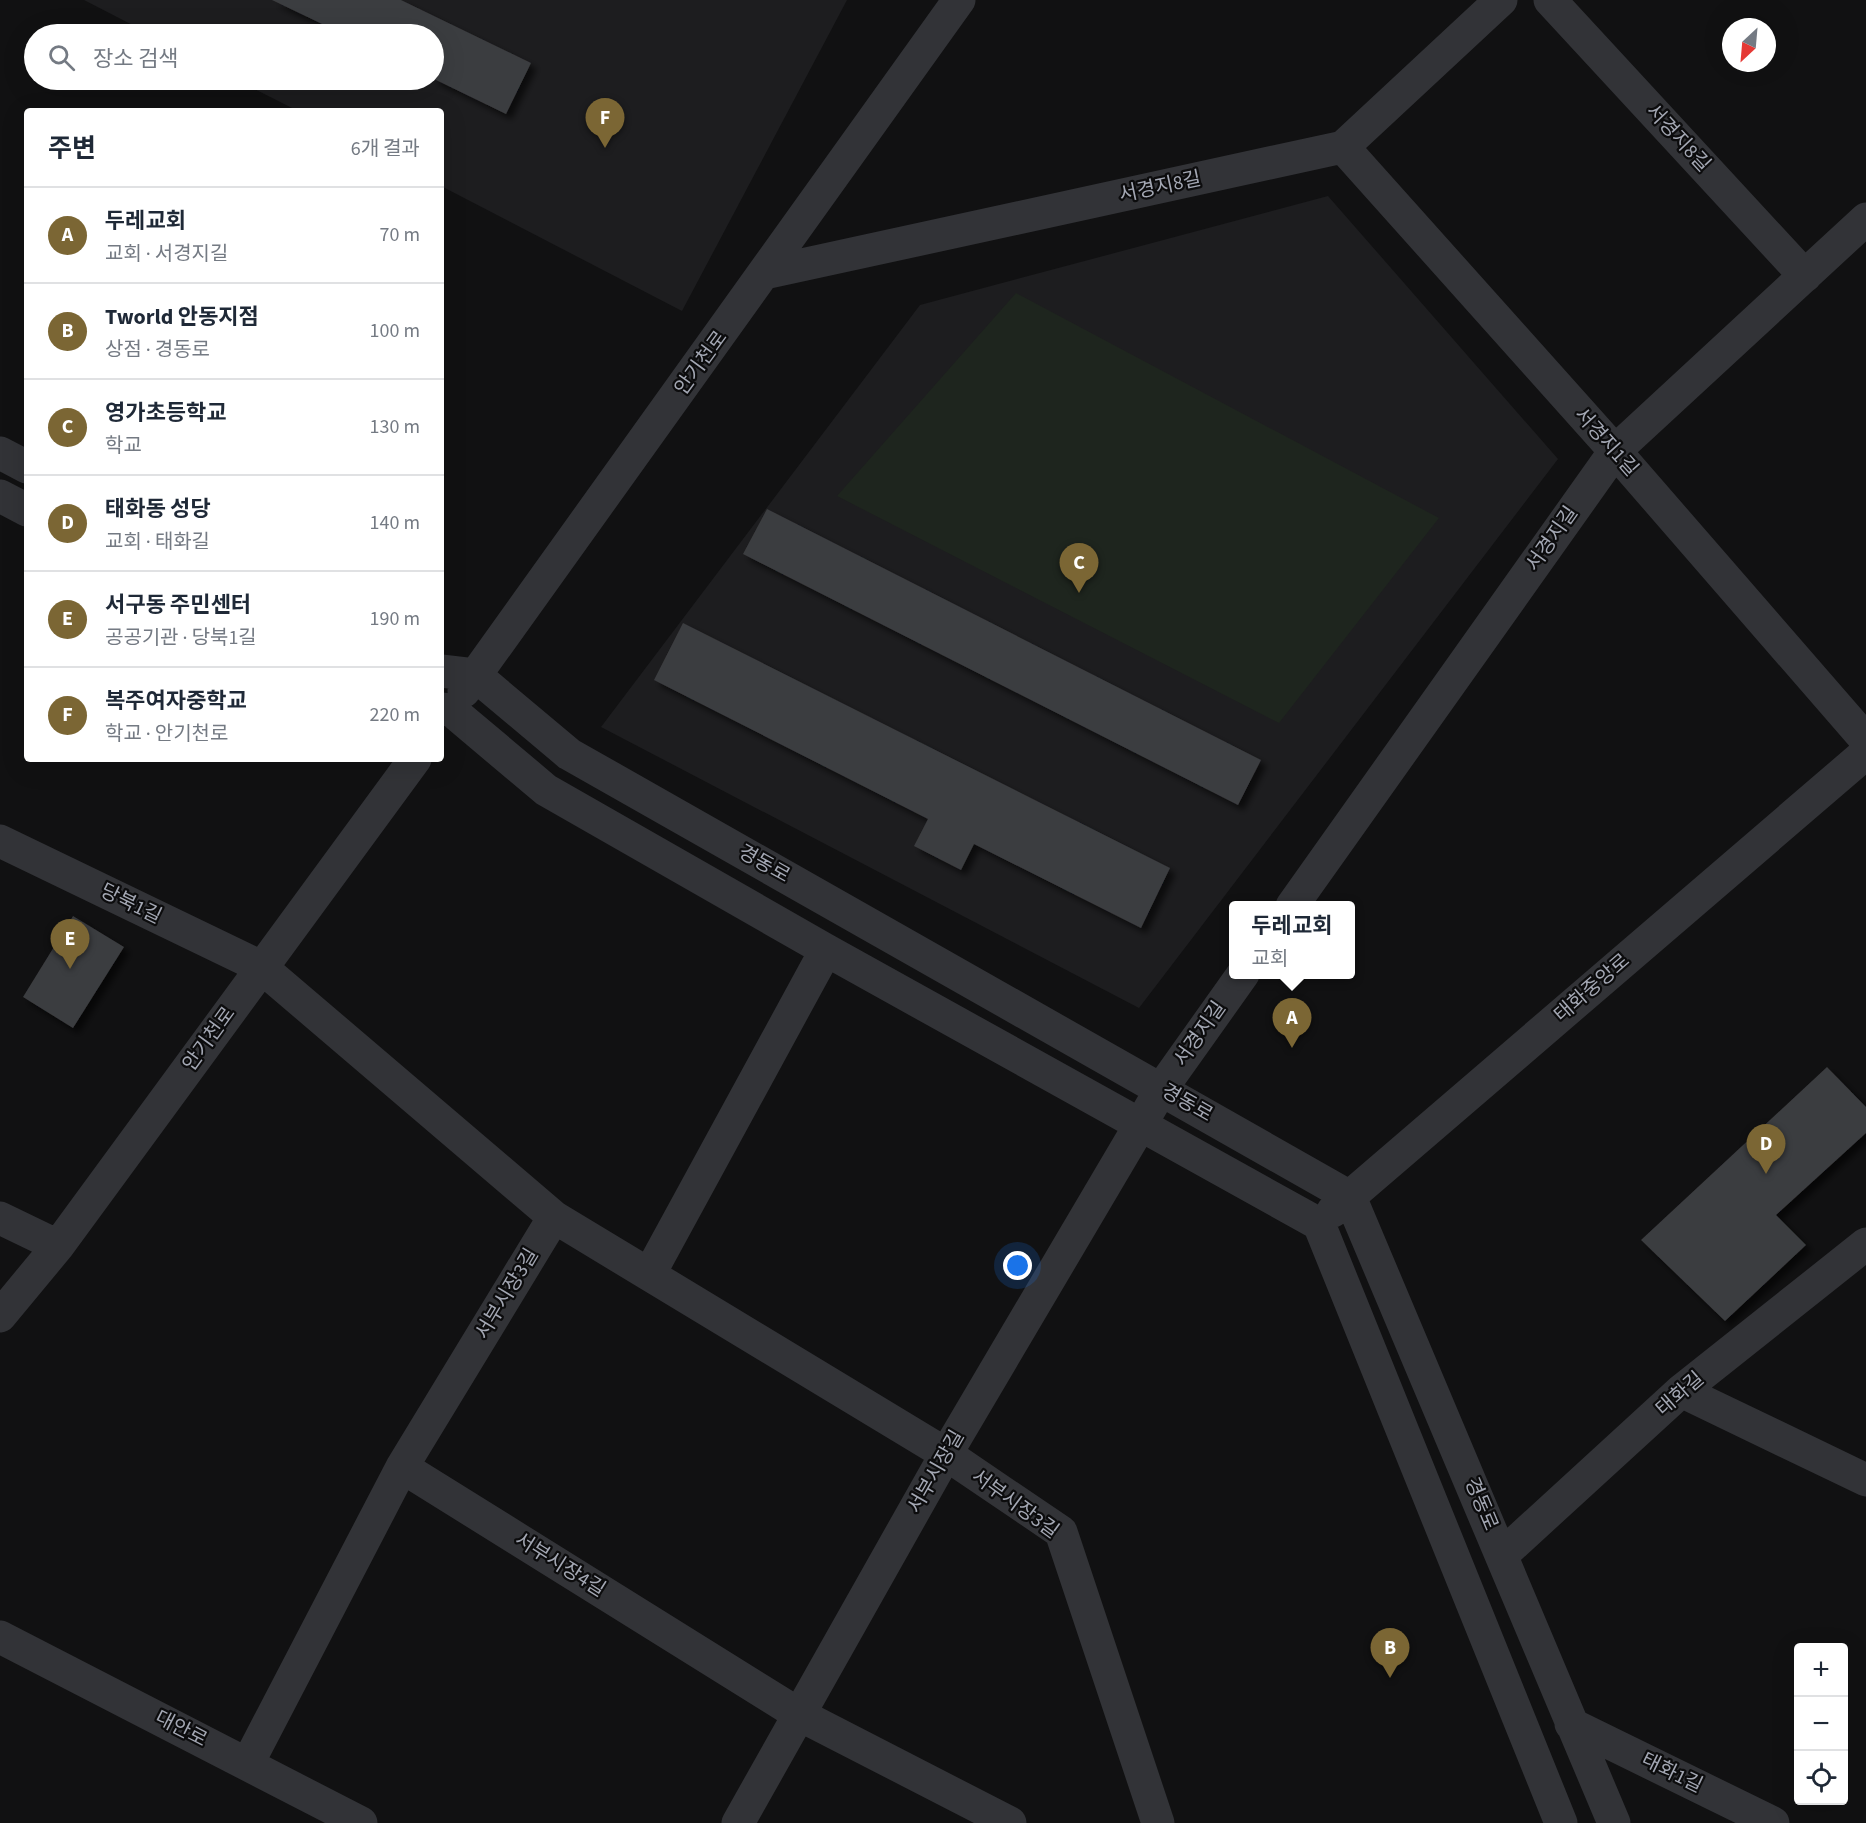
<!DOCTYPE html>
<html lang="ko">
<head>
<meta charset="utf-8">
<style>
	body { margin:0; font-family:"Source Sans 3","Noto Sans KR",sans-serif; background:#f6f6f7; color:#1f2937 }
	.controls { position:absolute; right:18px; bottom:18px; display:grid; overflow:hidden; border-radius:6px; box-shadow:0 6px 24px #0002 }
	.controls button { width:54px; height:54px; display:grid; place-items:center; padding:0; border:0; border-bottom:2px solid #e0e1e3; background:#fff; color:#1f2937; font:30px sans-serif }
	.compass { position:absolute; left:1722px; top:18px; width:54px; height:54px; border-radius:50%; background:#fff; box-shadow:0 6px 24px #0002; rotate:206deg }
	.you { position:absolute; left:1018px; top:1266px; width:21px; height:21px; margin:-15px; border:4px solid #fff; border-radius:50%; background:#1a73e8; box-shadow:0 0 0 9px #1a73e833 }
	.badge { display:grid; place-items:center; width:39px; height:39px; border-radius:50%; background:#7b6634; color:#fff; font-size:20px; font-weight:700 }
	.pin { position:absolute; translate:-50% -50px; filter:drop-shadow(0 2px 3px #0008) }
	.pin::after { content:''; position:absolute; top:32px; width:21px; height:18px; background:inherit; clip-path:polygon(0 0,100% 0,50% 100%) }
	.popup { position:absolute; left:1229px; top:901px; width:126px; height:78px; box-sizing:border-box; display:grid; place-content:center; border-radius:6px; background:#fff; filter:drop-shadow(0 2px 4px #0005); font-size:20px; white-space:nowrap; color:#747a83 }
	.popup b { font-size:22px; color:#1f2937 }
	.popup::after { content:''; position:absolute; left:50%; top:100%; margin-left:-12px; border:12px solid transparent; border-top-color:#fff }
	.list { margin:0; padding:0; list-style:none }
	h2 { display:flex; justify-content:space-between; align-items:center; height:78px; margin:0; padding:0 24px; font-size:26px }
	h2 small { font-size:20px; font-weight:400; color:#747a83 }
	.list li { display:grid; grid-template-columns:39px 1fr auto; gap:18px; align-items:center; box-sizing:border-box; height:96px; padding:0 24px; border-top:2px solid #e0e1e3 }
	.list b { display:block; font-size:22px; white-space:nowrap }
	.list p { margin:0; font-size:20px; white-space:nowrap; color:#747a83 }
	.list em { font-size:20px; font-style:normal; color:#747a83 }
	.icon { flex:none; width:33px; height:33px; fill:none; stroke:currentColor; stroke-width:2; stroke-linecap:round; stroke-linejoin:round }
	.map { position:relative; flex:none; width:1866px; height:1823px; overflow:hidden }
	.search { position:absolute; background:#fff; box-shadow:0 6px 24px #0002; left:24px; top:24px; width:420px; height:66px; display:flex; align-items:center; gap:15px; box-sizing:border-box; padding:0 21px; border-radius:33px; color:#747a83; font-size:22px }
	.panel { position:absolute; background:#fff; box-shadow:0 6px 24px #0002; left:24px; top:108px; width:420px; height:654px; border-radius:6px }
	.map>svg:first-child { display:block }
	.built { fill:#1d1d1f }
	.green { fill:#1e251e }
	.building { fill:#3b3c3f; filter:url(#shadow) }
	.lines { fill:none; stroke-linecap:round; stroke-linejoin:round }
	.minor { stroke:#323337; stroke-width:33 }
	.labels { text-anchor:middle; dominant-baseline:central; stroke-width:4.5; stroke-linejoin:round; paint-order:stroke }
	.street-label { font-size:20px; fill:#a3a7b3; stroke:#0c0c0d }
</style>
</head>
<body>
<div class="map">
<svg width="1866" height="1823" viewBox="0 0 1866 1823">
	<defs>
		<filter id="shadow"><feDropShadow dx="5.5" dy="5.5" stdDeviation="3" flood-color="#0009"/></filter>
	</defs>
	<rect width="100%" height="100%" fill="#111112"/>
	<path class="built" d="M84,0H847L682,311L441,186V111H298L237,80H434V34H150Z
		M1328,196L1558,459L1139,1008L601,727L920,305Z"/>
	<path class="green" d="M1016,293L1439,518L1279,723L837,496Z"/>
	<path class="building" d="M272,0H401L531,63L506,114L434,79V34H343Z
		M767,509L1261,760L1238,805L743,554Z
		M683,623L1170,868L1141,928L974,844L961,870L914,846L928,819L654,680Z
		M73,916L124,947L73,1028L23,997Z
		M1827,1067L1866,1107V1133L1776,1215L1806,1245L1725,1321L1641,1240Z"/>
	<g class="lines">
		<path class="minor" d="M1550,0L1805,276
			M1343,147L1615,451L1866,740
			M765,273L1343,147L1501,0
			M0,453L27,467
			M0,496L27,510
			M441,671L475,675L569,754L1350,1197L1614,1823
			M464,691L959,0
			M441,709L451,710L546,790L826,950L1319,1224L1561,1823
			M0,841L261,967L554,1217L946,1454L1061,1532L1158,1823
			M1292,906L1615,451L1866,219
			M1333,1211L1866,753
			M0,1218L58,1246
			M650,1273L826,950
			M0,1316L58,1246L415,759
			M1681,1391L1866,1480
			M402,1467L800,1715L1010,1823
			M1503,1554L1681,1391L1866,1244
			M0,1637L361,1823
			M1571,1724L1773,1823
			M248,1763L402,1467L554,1217
			M738,1823L946,1454L1162,1088L1243,974"/>
	</g>
	<g class="labels">
		<g class="street-label">
			<text transform="translate(1678 138) rotate(47)">서경지8길</text>
			<text transform="translate(1160 187) rotate(-12)">서경지8길</text>
			<text transform="translate(701 363) rotate(-54)">안기천로</text>
			<text transform="translate(1606 442) rotate(48)">서경지1길</text>
			<text transform="translate(1552 539) rotate(-55)">서경지길</text>
			<text transform="translate(764 864) rotate(29)">경동로</text>
			<text transform="translate(131 904) rotate(26)">당북1길</text>
			<text transform="translate(1592 988) rotate(-41)">태화중앙로</text>
			<text transform="translate(1200 1034) rotate(-55)">서경지길</text>
			<text transform="translate(209 1039) rotate(-54)">안기천로</text>
			<text transform="translate(1187 1103) rotate(30)">경동로</text>
			<text transform="translate(507 1294) rotate(-59)">서부시장3길</text>
			<text transform="translate(1680 1394) rotate(-41)">태화길</text>
			<text transform="translate(936 1472) rotate(-60)">서부시장길</text>
			<text transform="translate(1015 1504) rotate(36)">서부시장3길</text>
			<text transform="translate(1481 1504) rotate(67)">경동로</text>
			<text transform="translate(560 1565) rotate(32)">서부시장4길</text>
			<text transform="translate(181 1729) rotate(27)">대안로</text>
			<text transform="translate(1672 1773) rotate(26)">태화1길</text>
		</g>
	</g>
</svg>
<div class="controls">
<button>+</button>
<button>−</button>
<button><svg class="icon" aria-label="locate" viewBox="0 0 24 24"><circle cx="12" cy="12" r="6"/><path d="M12 2v4M12 18v4M2 12h4M18 12h4"/></svg></button>
</div>
<svg class="compass" viewBox="-18 -18 36 36"><path d="M0-13l5 13h-10z" fill="#e53935"/><path d="M0 13l5-13h-10z" fill="#747a83"/></svg>
<div class="you"></div>
<div class="pin badge" style="left:1292px;top:1048px">A</div>
<div class="popup"><b>두레교회</b>교회</div>
<div class="pin badge" style="left:1390px;top:1678px">B</div>
<div class="pin badge" style="left:1079px;top:593px">C</div>
<div class="pin badge" style="left:1766px;top:1174px">D</div>
<div class="pin badge" style="left:70px;top:969px">E</div>
<div class="pin badge" style="left:605px;top:148px">F</div>
<div class="search"><svg class="icon" aria-label="search" viewBox="0 0 24 24"><circle cx="10" cy="10" r="6"/><path d="M15 15l6 6"/></svg>장소 검색</div>
<section class="panel">
<h2>주변<small>6개 결과</small></h2>
<ul class="list">
<li><span class="badge">A</span><div><b>두레교회</b><p>교회 · 서경지길</p></div><em>70 m</em></li>
<li><span class="badge">B</span><div><b>Tworld 안동지점</b><p>상점 · 경동로</p></div><em>100 m</em></li>
<li><span class="badge">C</span><div><b>영가초등학교</b><p>학교</p></div><em>130 m</em></li>
<li><span class="badge">D</span><div><b>태화동 성당</b><p>교회 · 태화길</p></div><em>140 m</em></li>
<li><span class="badge">E</span><div><b>서구동 주민센터</b><p>공공기관 · 당북1길</p></div><em>190 m</em></li>
<li><span class="badge">F</span><div><b>복주여자중학교</b><p>학교 · 안기천로</p></div><em>220 m</em></li>
</ul>
</section>
</div>
</body>
</html>
